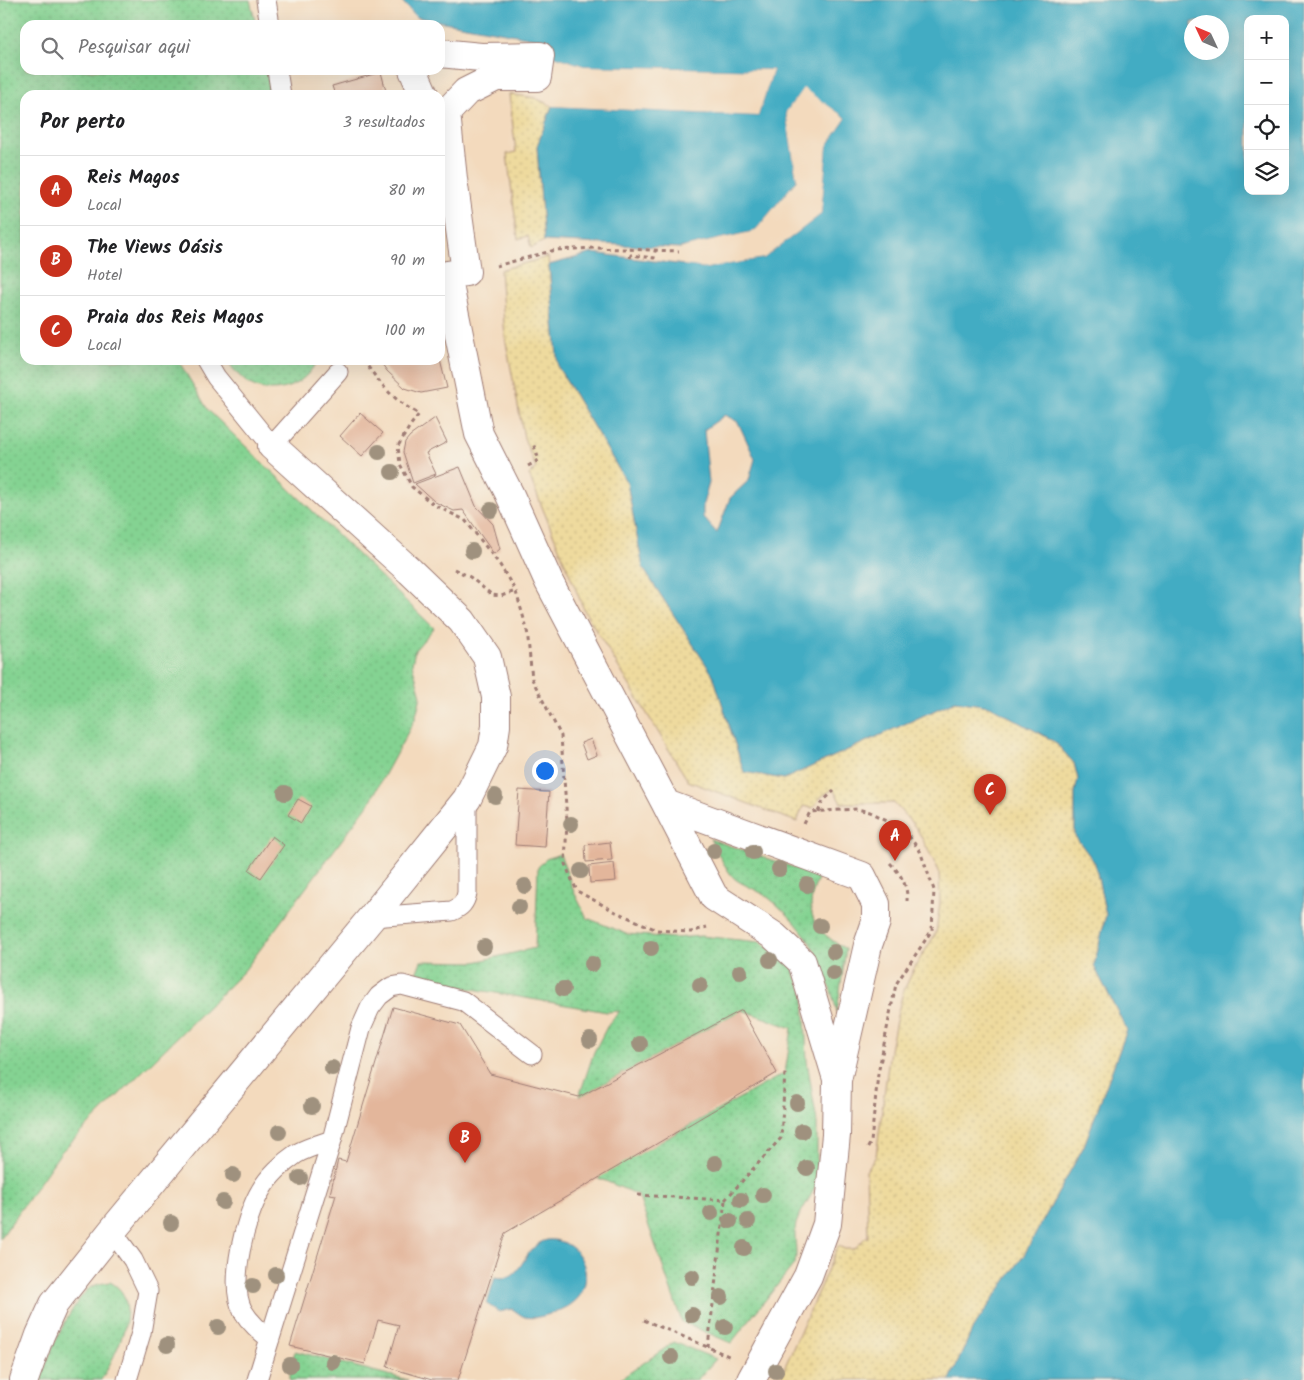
<!DOCTYPE html>
<html lang="pt">
<head>
<meta charset="utf-8">
<style>
	body { margin:0; font-family:Kalam,sans-serif; background:#f6f6f6; color:#202124 }
	.controls { position:absolute; right:15px; top:15px; display:grid; overflow:hidden; border-radius:10px; box-shadow:0 5px 20px #0002 }
	.controls button { width:45px; height:45px; display:grid; place-items:center; padding:0; border:0; border-bottom:1px solid #e0e0e0; background:#fff; color:#202124; font:25px sans-serif }
	.compass { position:absolute; left:1184px; top:15px; width:45px; height:45px; border-radius:50%; background:#fff; box-shadow:0 5px 20px #0002; rotate:314deg }
	.you { position:absolute; left:544px; top:770px; width:18px; height:18px; margin:-12px; border:4px solid #fff; border-radius:50%; background:#1a73e8; box-shadow:0 0 0 8px #1a73e833 }
	.badge { display:grid; place-items:center; width:32px; height:32px; border-radius:50%; background:#c8321e; color:#fff; font-size:16px; font-weight:700 }
	.pin { position:absolute; translate:-50% -41px; filter:drop-shadow(0 1px 2px #0008) }
	.pin::after { content:''; position:absolute; top:26px; width:18px; height:15px; background:inherit; clip-path:polygon(0 0,100% 0,50% 100%) }
	.list { margin:0; padding:0; list-style:none }
	h2 { display:flex; justify-content:space-between; align-items:center; height:65px; margin:0; padding:0 20px; font-size:21px }
	h2 small { font-size:16px; font-weight:400; color:#757577 }
	.list li { display:grid; grid-template-columns:32px 1fr auto; gap:15px; align-items:center; box-sizing:border-box; height:70px; padding:0 20px; border-top:1px solid #e0e0e0 }
	.list b { display:block; font-size:19px; white-space:nowrap }
	.list p { margin:0; font-size:16px; white-space:nowrap; color:#757577 }
	.list em { font-size:16px; font-style:normal; color:#757577 }
	.icon { flex:none; width:28px; height:28px; fill:none; stroke:currentColor; stroke-width:2; stroke-linecap:round; stroke-linejoin:round }
	.map { position:relative; flex:none; width:1304px; height:1380px; overflow:hidden }
	.search { position:absolute; background:#fff; box-shadow:0 5px 20px #0002; left:20px; top:20px; width:425px; height:55px; display:flex; align-items:center; gap:12px; box-sizing:border-box; padding:0 18px; border-radius:15px; color:#757577; font-size:19px }
	.panel { position:absolute; background:#fff; box-shadow:0 5px 20px #0002; left:20px; top:90px; width:425px; height:275px; border-radius:15px }
	.map>svg:first-child { display:block }
	.grass { fill:url(#grass-dots); stroke:#67795e }
	.sand { fill:url(#sand-dots); stroke:#9c7c64 }
	.water { fill:#43acc3; stroke:#466677; fill-rule:evenodd }
	.pier { fill:#f3dabd }
	.building { fill:#e3b69b }
	.lines { fill:none; stroke-linecap:round; stroke-linejoin:round }
	.lane-casing { stroke:#9e7c74; stroke-width:21 }
	.street-casing { stroke:#9e7c74; stroke-width:30 }
	.path { stroke:#9e7c74; stroke-width:3; stroke-dasharray:4 4; stroke-linecap:butt }
	.lane { stroke:#fff; stroke-width:19 }
	.street { stroke:#fff; stroke-width:28 }
	.tree { fill:#9f917e }
</style>
</head>
<body>
<div class="map">
<svg width="1304" height="1380" viewBox="0 0 1304 1380">
	<defs>
		<pattern id="grass-dots" width="8" height="8" patternUnits="userSpaceOnUse" patternTransform="scale(1.25)"><rect width="8" height="8" fill="#84d392"/><path d="M2 2h.1M6 6h.1" fill="none" stroke="#74b57e" stroke-width="1.8" stroke-linecap="round"/></pattern>
		<pattern id="sand-dots" width="8" height="8" patternUnits="userSpaceOnUse" patternTransform="scale(1.25)"><rect width="8" height="8" fill="#eeda9e"/><path d="M2 2h.1M6 6h.1" fill="none" stroke="#cebb88" stroke-width="1.8" stroke-linecap="round"/></pattern>
	</defs>
	<rect width="100%" height="100%" fill="#f7f3e8"/>
	<filter id="ink" filterUnits="userSpaceOnUse"><feTurbulence type="fractalNoise" baseFrequency=".02" numOctaves="2"/><feDisplacementMap in="SourceGraphic" scale="10" xChannelSelector="R" yChannelSelector="G"/><feConvolveMatrix kernelMatrix="1 2 1 2 8 2 1 2 1" color-interpolation-filters="sRGB"/></filter>
	<filter id="wash" filterUnits="userSpaceOnUse"><feTurbulence type="fractalNoise" baseFrequency=".0096" numOctaves="4" result="noise"/><feDisplacementMap in="SourceGraphic" scale="20" xChannelSelector="R" yChannelSelector="G"/><feGaussianBlur stdDeviation="1.12" result="paint"/><feColorMatrix in="noise" values="0 0 0 0 0 0 0 0 0 0 0 0 0 0 0 0 0 1.4 0 .05"/><feComposite in="paint" operator="in"/></filter>
	<g filter="url(#wash)">
		<rect width="100%" height="100%" fill="#f3dabd"/>
		<path class="grass" d="M0,0H250L256,25H25V70H267L272,95H25V360H178L208,410L434,628L415,650L412,664L421,696L415,719L370,802L244,971L61,1152L0,1239Z
			M227,360H317C305,387 271,400 245,381C238,375 232,368 227,360Z
			M710,839L819,876C802,913 813,930 846,949L837,1012C824,963 811,932 770,899C761,891 740,884 734,878C726,870 716,849 710,839Z
			M560,854L574,892L587,918L627,934L674,938L701,936L760,942L791,965L804,994L807,1061L817,1122V1182C812,1197 801,1209 796,1224C793,1236 798,1251 795,1263L731,1343L682,1322L638,1195L596,1177L785,1073L792,1028L742,1010L579,1097L594,1052L609,1023L620,1011L607,1012L414,979L421,961L475,962L535,948L538,867L546,859Z
			M110,1282C146,1300 115,1356 101,1380H41C46,1358 73,1299 91,1287C97,1284 104,1283 110,1282Z
			M674,1342L716,1359L697,1380H619Z
			M295,1351L408,1380H290V1370Z"/>
		<path class="sand" d="M509,94L535,98L552,106L537,147L544,241L531,248L528,236L518,239L507,154L516,152Z
			M548,257L558,367L627,483L643,568L713,675L744,772L784,779L955,701L990,706L1054,741L1074,763L1078,779L1075,792V836L1095,863L1106,915L1094,966L1127,1030L1084,1146L1024,1255L973,1328L950,1380H779L838,1246L845,1249H854L866,1237H868L866,1171L876,1156L890,1050L897,1016L903,992L915,967L936,933L940,903L939,871L917,829L894,803H841L833,789L821,797L813,808L803,806L797,822L688,781L585,612L529,475L536,468L524,438L505,337L500,270Z"/>
		<path class="water" d="M401,0H1304V1380H950L973,1328L1024,1255L1084,1146L1127,1030L1094,966L1106,915L1095,863L1075,836V792L1078,779L1074,763L1054,741L990,706L955,701L784,779L744,772L713,675L643,568L627,483L558,367L549,265L593,253L707,268L764,258L821,214L827,146L846,118L803,89L786,112L797,180L755,231L680,248L544,241L537,146L552,106L758,116L773,70L584,66L548,54L549,41L416,17ZM1248,19H1285V191H1248ZM1192,22H1222V52H1192ZM725,415L738,422L755,459L749,480L730,498L717,533L703,517V504L709,483L704,430Z
			M547,1240C575,1237 595,1269 581,1294C575,1304 563,1310 552,1313C545,1316 533,1319 525,1317C521,1316 516,1311 512,1309L499,1312L487,1304L495,1277C524,1284 521,1246 547,1240Z"/>
		<path class="pier" d="M548,54L584,66L773,70L758,116L552,106L550,105L552,104L756,113L770,72L584,69L547,57Z
			M803,88L846,118L827,146L821,214L764,258L707,268L683,265V263L707,266L763,255L819,212L824,145L843,118L804,92L789,113L799,182L756,233L685,249V247L755,231L797,180L786,112Z"/>
		<g id="blocks">
			<path class="building" d="M381,72L387,95H335L332,86Z
				M379,360H440L447,388L421,393L405,388L387,371Z
				M360,413L383,433L362,456L340,436Z
				M435,418L447,442L426,453L436,474L413,483L403,452L405,442L410,436Z
				M460,467L476,506L493,524L500,549L494,554L463,510L454,511L435,502L415,484Z
				M591,739L597,755L587,759L581,743Z
				M519,790L549,792L545,847L515,845Z
				M298,799L311,806L301,823L288,815Z
				M272,836L284,845L261,878L249,870Z
				M610,842L612,860L586,862L585,845Z
				M614,863L616,881L590,883L589,866Z
				M393,1007L460,1025L490,1074L579,1097L742,1010L777,1073L505,1233L458,1380H432L387,1367L399,1325L378,1320L365,1364L290,1346L336,1195L330,1194L338,1160L346,1162Z"/>
		</g>
	</g>
	<g filter="url(#ink)">
		<use href="#blocks" fill-opacity="0" stroke="#9e7c74" stroke-width="1"/>
		<g class="lines">
			<g class="lane-casing">
				<path id="lane" d="M266,0L270,25
					M277,70L281,95
					M206,360L216,377L272,446L338,372
					M372,917L452,911C461,907 465,903 467,893V799
					M112,1231L133,1260L148,1291L141,1333L127,1380
					M270,1339C260,1331 250,1323 243,1311C228,1284 245,1216 261,1190C268,1177 284,1162 296,1154C306,1148 320,1144 332,1140
					M257,1380L332,1140L361,1028L370,1008L379,996L391,987L402,985L463,1001L532,1054"/>
			</g>
			<g class="street-casing">
				<path id="street" d="M440,53L481,57L540,56L537,77H496L466,92L446,113L453,179L466,272L447,275L479,434L509,493L549,582L666,804L862,876L876,904V922L868,945L837,1080L836,1135L827,1224L808,1276L751,1380
					M413,70L424,95
					M666,804L714,897L774,936L802,962L837,1079
					M24,1380L40,1335L54,1304L112,1231L372,917L467,799L493,746L496,726V697L487,657L462,621L410,571L272,446"/>
			</g>
			<path class="path" d="M630,258L631,255L654,258L655,251
				M496,266L555,250L595,248L679,251
				M363,360C380,383 393,401 419,414L410,426L398,446L400,464L412,487L434,505L465,520L500,565L516,592L527,629L532,679L561,736L567,821L565,864L577,891L616,912L657,930L691,932L707,927
				M528,466L539,460L533,443
				M454,569L470,577L492,595L501,596L516,591
				M818,812L823,801L834,791
				M804,824L810,812L857,809L870,812L887,820L906,832L920,851L934,890L932,930L896,984L878,1074L871,1142L866,1151
				M890,863C901,874 908,886 907,901
				M638,1195L725,1200L708,1347
				M725,1200L781,1138L785,1073
				M644,1320L731,1357"/>
			<use href="#lane" class="lane"/>
			<use href="#street" class="street"/>
		</g>
		<g class="tree">
			<circle cx="379" cy="452" r="8"/>
			<circle cx="392" cy="472" r="8"/>
			<circle cx="491" cy="510" r="8"/>
			<circle cx="472" cy="551" r="8"/>
			<circle cx="285" cy="793" r="8"/>
			<circle cx="495" cy="796" r="8"/>
			<circle cx="571" cy="824" r="8"/>
			<circle cx="714" cy="851" r="8"/>
			<circle cx="753" cy="852" r="8"/>
			<circle cx="779" cy="869" r="8"/>
			<circle cx="581" cy="871" r="8"/>
			<circle cx="807" cy="885" r="8"/>
			<circle cx="525" cy="886" r="8"/>
			<circle cx="519" cy="907" r="8"/>
			<circle cx="820" cy="926" r="8"/>
			<circle cx="484" cy="947" r="8"/>
			<circle cx="651" cy="948" r="8"/>
			<circle cx="834" cy="952" r="8"/>
			<circle cx="770" cy="960" r="8"/>
			<circle cx="592" cy="964" r="8"/>
			<circle cx="740" cy="972" r="8"/>
			<circle cx="833" cy="973" r="8"/>
			<circle cx="700" cy="985" r="8"/>
			<circle cx="563" cy="989" r="8"/>
			<circle cx="590" cy="1040" r="8"/>
			<circle cx="640" cy="1044" r="8"/>
			<circle cx="332" cy="1068" r="8"/>
			<circle cx="797" cy="1103" r="8"/>
			<circle cx="312" cy="1106" r="8"/>
			<circle cx="802" cy="1131" r="8"/>
			<circle cx="279" cy="1132" r="8"/>
			<circle cx="715" cy="1163" r="8"/>
			<circle cx="807" cy="1168" r="8"/>
			<circle cx="233" cy="1175" r="8"/>
			<circle cx="300" cy="1178" r="8"/>
			<circle cx="763" cy="1195" r="8"/>
			<circle cx="741" cy="1200" r="8"/>
			<circle cx="223" cy="1202" r="8"/>
			<circle cx="711" cy="1213" r="8"/>
			<circle cx="730" cy="1221" r="8"/>
			<circle cx="748" cy="1221" r="8"/>
			<circle cx="171" cy="1223" r="8"/>
			<circle cx="744" cy="1248" r="8"/>
			<circle cx="276" cy="1275" r="8"/>
			<circle cx="692" cy="1277" r="8"/>
			<circle cx="253" cy="1286" r="8"/>
			<circle cx="721" cy="1297" r="8"/>
			<circle cx="692" cy="1315" r="8"/>
			<circle cx="218" cy="1327" r="8"/>
			<circle cx="725" cy="1327" r="8"/>
			<circle cx="167" cy="1345" r="8"/>
			<circle cx="671" cy="1357" r="8"/>
			<circle cx="333" cy="1362" r="8"/>
			<circle cx="290" cy="1365" r="8"/>
			<circle cx="776" cy="1371" r="8"/>
		</g>
	</g>
</svg>
<div class="controls">
<button>+</button>
<button>−</button>
<button><svg class="icon" aria-label="locate" viewBox="0 0 24 24"><circle cx="12" cy="12" r="6"/><path d="M12 2v4M12 18v4M2 12h4M18 12h4"/></svg></button>
<button><svg class="icon" aria-label="layers" viewBox="0 0 24 24"><path d="M12 4l9 5-9 5-9-5zM3 14l9 5 9-5"/></svg></button>
</div>
<svg class="compass" viewBox="-18 -18 36 36"><path d="M0-13l5 13h-10z" fill="#e53935"/><path d="M0 13l5-13h-10z" fill="#757577"/></svg>
<div class="you"></div>
<div class="pin badge" style="left:895px;top:861px">A</div>
<div class="pin badge" style="left:465px;top:1163px">B</div>
<div class="pin badge" style="left:990px;top:815px">C</div>
<div class="search"><svg class="icon" aria-label="search" viewBox="0 0 24 24"><circle cx="10" cy="10" r="6"/><path d="M15 15l6 6"/></svg>Pesquisar aqui</div>
<section class="panel">
<h2>Por perto<small>3 resultados</small></h2>
<ul class="list">
<li><span class="badge">A</span><div><b>Reis Magos</b><p>Local</p></div><em>80 m</em></li>
<li><span class="badge">B</span><div><b>The Views Oásis</b><p>Hotel</p></div><em>90 m</em></li>
<li><span class="badge">C</span><div><b>Praia dos Reis Magos</b><p>Local</p></div><em>100 m</em></li>
</ul>
</section>
</div>
</body>
</html>
